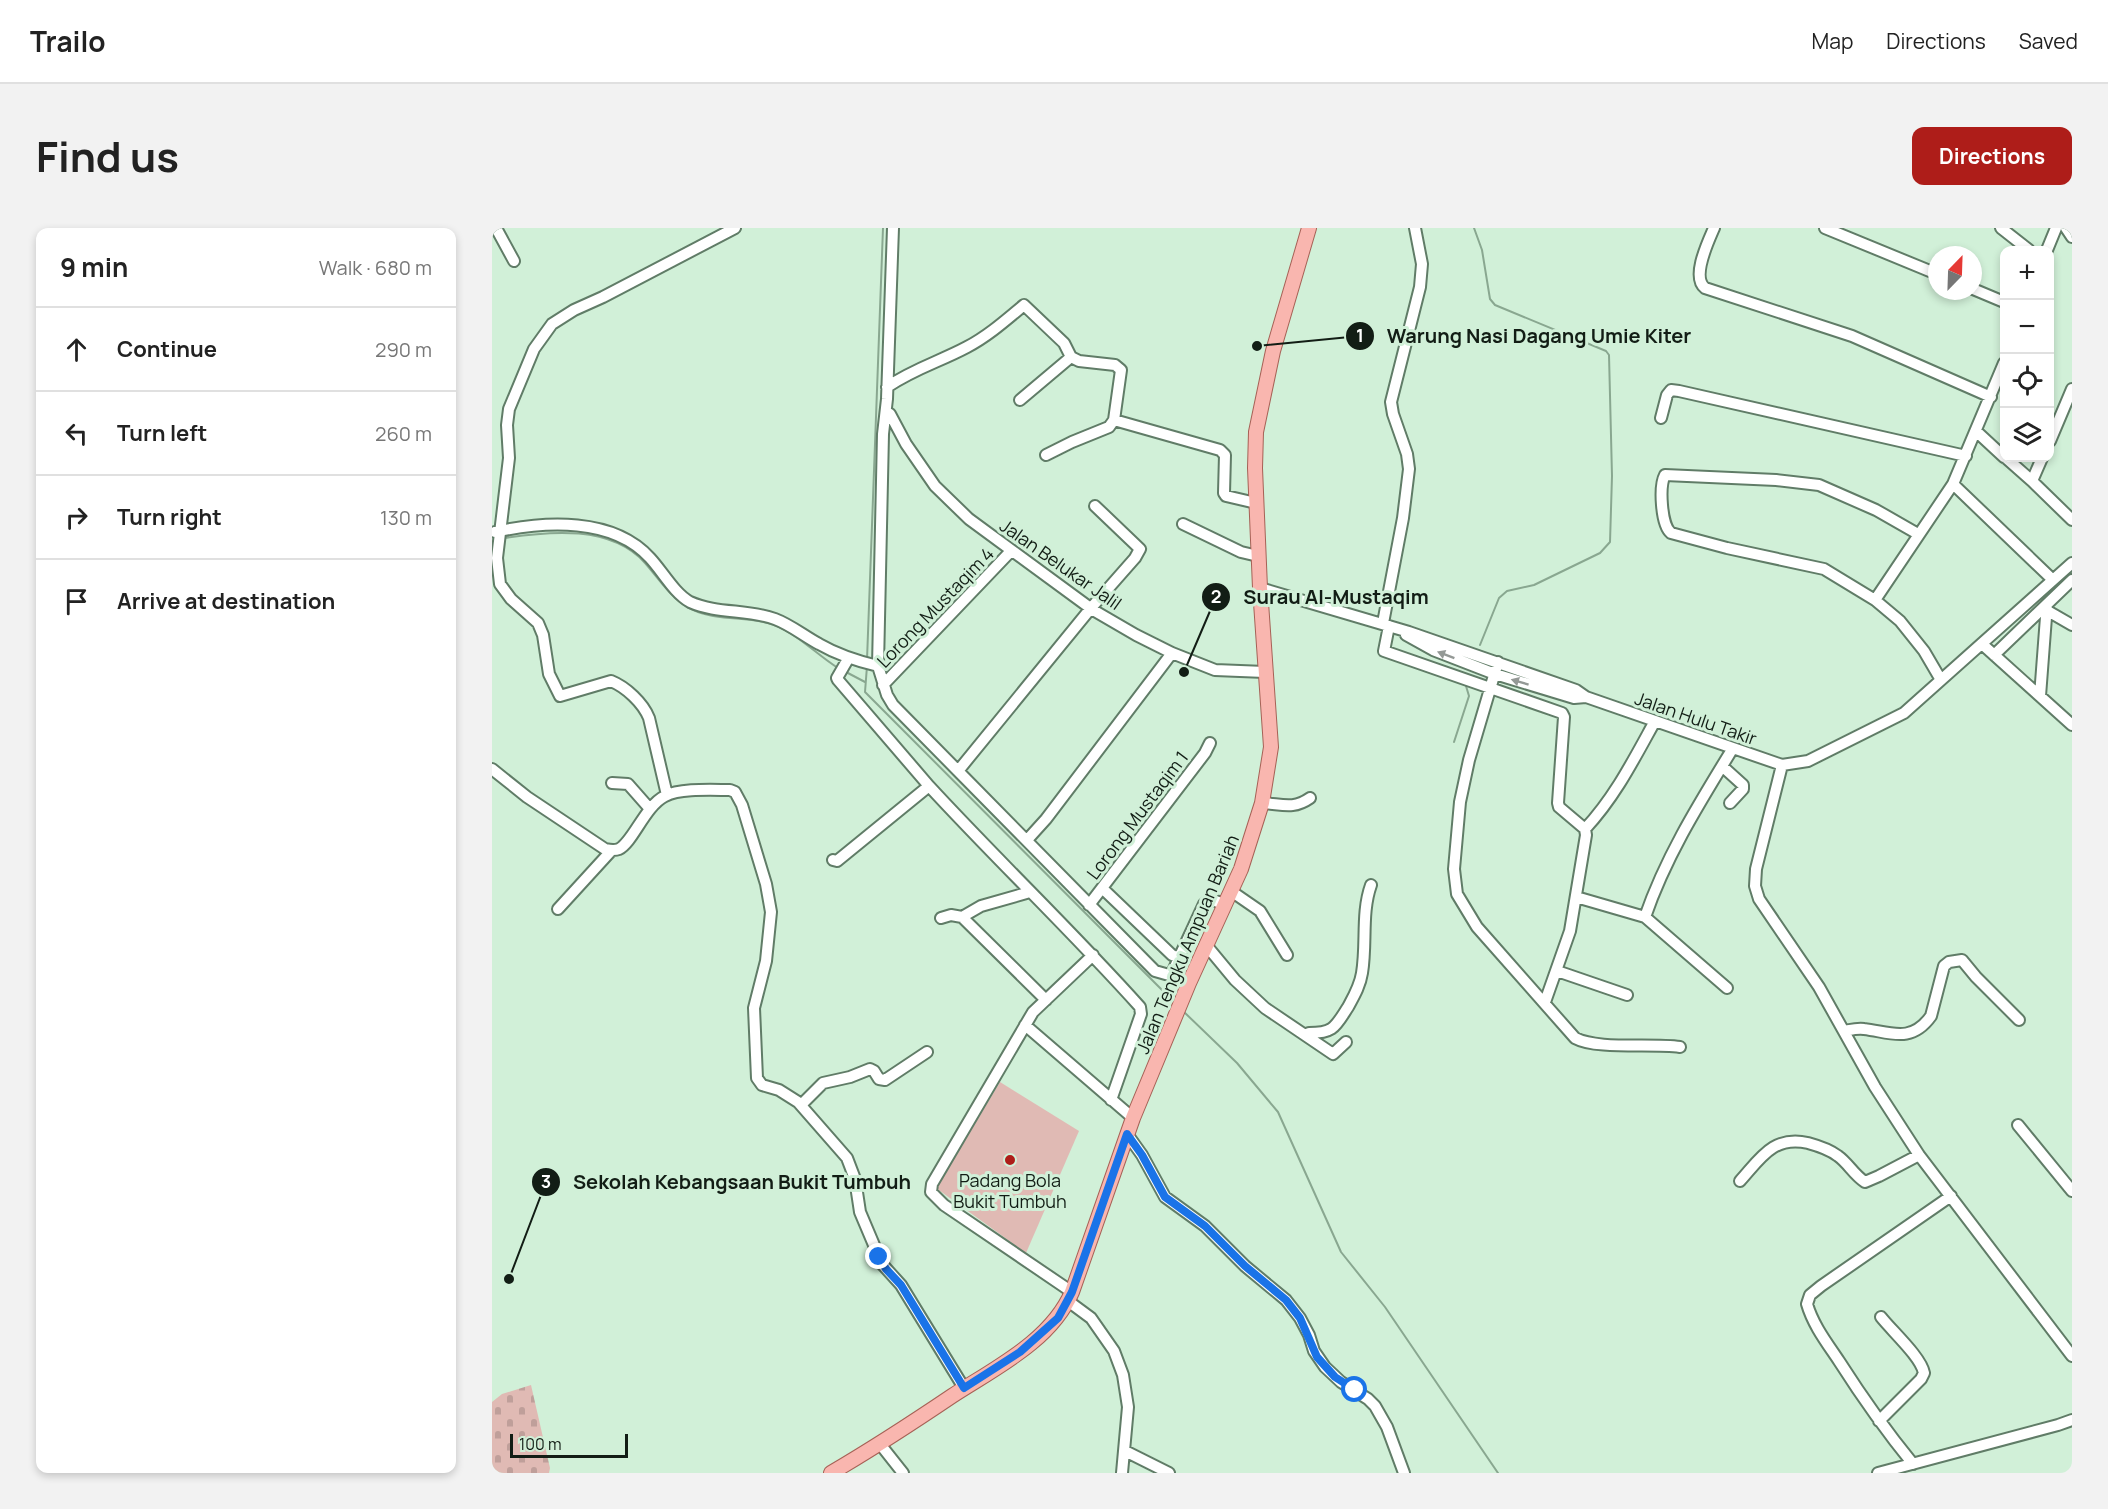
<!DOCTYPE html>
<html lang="en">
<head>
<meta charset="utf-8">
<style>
	body { margin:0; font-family:Manrope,sans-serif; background:#f2f2f2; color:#222 }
	.controls { position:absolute; right:18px; top:18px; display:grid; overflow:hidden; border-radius:12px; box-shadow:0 3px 9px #0003 }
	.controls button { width:54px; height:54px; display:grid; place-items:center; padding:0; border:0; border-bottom:2px solid #e0e0e0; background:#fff; color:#222; font:30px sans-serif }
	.compass { position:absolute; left:1436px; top:18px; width:54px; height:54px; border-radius:50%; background:#fff; box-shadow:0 3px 9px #0003; rotate:23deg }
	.scale { position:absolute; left:18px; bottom:15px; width:118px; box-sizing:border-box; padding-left:6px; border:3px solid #121d15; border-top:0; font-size:16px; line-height:21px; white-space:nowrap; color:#121d15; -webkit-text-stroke:4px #d1f0d8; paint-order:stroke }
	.stop { position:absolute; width:18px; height:18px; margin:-14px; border:4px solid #1a73e8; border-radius:50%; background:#fff }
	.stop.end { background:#1a73e8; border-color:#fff; box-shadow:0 2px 6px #0008 }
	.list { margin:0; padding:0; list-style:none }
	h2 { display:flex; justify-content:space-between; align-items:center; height:78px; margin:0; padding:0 24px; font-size:26px }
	h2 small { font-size:20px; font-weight:400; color:#767676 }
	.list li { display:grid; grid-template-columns:39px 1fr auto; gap:18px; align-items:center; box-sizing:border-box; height:84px; padding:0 24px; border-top:2px solid #e0e0e0 }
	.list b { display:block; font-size:22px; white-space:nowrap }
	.list em { font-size:20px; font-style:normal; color:#767676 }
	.icon { flex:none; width:33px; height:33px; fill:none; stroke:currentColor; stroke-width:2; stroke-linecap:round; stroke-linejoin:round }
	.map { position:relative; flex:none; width:1580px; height:1245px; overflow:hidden; border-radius:12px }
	header { display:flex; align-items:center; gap:36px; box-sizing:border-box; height:84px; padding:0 30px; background:#fff; border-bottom:2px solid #e0e0e0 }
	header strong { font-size:28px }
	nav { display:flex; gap:33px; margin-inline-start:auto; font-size:21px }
	.intro { display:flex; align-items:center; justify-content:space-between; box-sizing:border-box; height:144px; padding:0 36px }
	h1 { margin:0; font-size:42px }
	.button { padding:15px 27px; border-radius:12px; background:#ae1d19; color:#fff; font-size:21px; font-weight:700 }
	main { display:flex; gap:36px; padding:0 36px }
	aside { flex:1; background:#fff; border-radius:12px; box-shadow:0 3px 9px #0003 }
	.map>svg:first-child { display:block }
	.cemetery { fill:url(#cemetery-stones) }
	.pitch { fill:#e0bab4 }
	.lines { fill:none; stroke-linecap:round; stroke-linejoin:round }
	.stream { stroke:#89a790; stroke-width:2 }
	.minor-casing { stroke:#607c67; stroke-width:14 }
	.major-casing { stroke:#a66156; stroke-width:16 }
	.minor { stroke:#fff; stroke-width:10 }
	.major { stroke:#f9b6af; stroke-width:14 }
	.oneway { fill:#949996 }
	.route { stroke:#1a73e8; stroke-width:8 }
	.poi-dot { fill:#ae1d19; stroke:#d1f0d8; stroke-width:2 }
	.labels { text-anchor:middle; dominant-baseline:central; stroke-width:6; stroke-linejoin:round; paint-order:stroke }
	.street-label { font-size:18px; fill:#121d15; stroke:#d1f0d8 }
	.poi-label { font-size:18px; fill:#121d15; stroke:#d1f0d8 }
	.leader { fill:none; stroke:#121d15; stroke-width:2 }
	.callout-dot { fill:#121d15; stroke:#d1f0d8; stroke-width:2 }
	.mark-label { font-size:18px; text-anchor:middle; font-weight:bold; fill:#fff }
	.callout-label { font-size:20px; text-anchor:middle; font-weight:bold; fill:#121d15; stroke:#d1f0d8; stroke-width:6; stroke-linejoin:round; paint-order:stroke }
</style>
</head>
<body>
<header>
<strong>Trailo</strong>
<nav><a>Map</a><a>Directions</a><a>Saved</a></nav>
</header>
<div class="intro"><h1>Find us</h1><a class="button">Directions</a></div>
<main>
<aside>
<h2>9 min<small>Walk · 680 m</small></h2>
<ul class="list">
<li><svg class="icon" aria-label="ahead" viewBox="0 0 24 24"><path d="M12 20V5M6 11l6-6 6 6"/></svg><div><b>Continue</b></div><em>290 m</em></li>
<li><svg class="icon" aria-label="left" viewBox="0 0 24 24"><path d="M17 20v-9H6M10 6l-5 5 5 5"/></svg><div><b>Turn left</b></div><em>260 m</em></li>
<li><svg class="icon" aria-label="right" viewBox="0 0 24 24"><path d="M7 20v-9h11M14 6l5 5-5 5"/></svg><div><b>Turn right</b></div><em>130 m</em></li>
<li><svg class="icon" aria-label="arrive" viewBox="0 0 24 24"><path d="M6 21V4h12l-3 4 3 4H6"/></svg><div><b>Arrive at destination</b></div></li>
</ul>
</aside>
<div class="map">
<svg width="1580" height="1245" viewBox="0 0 1580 1245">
	<defs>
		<pattern id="cemetery-stones" width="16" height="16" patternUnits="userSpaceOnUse" patternTransform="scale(1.5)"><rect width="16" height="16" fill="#e0bab4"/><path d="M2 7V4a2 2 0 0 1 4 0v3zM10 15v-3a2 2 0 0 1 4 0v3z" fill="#bf9f9a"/></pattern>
	</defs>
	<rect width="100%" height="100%" fill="#d1f0d8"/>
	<path class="cemetery" d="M39,1157L58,1240L57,1245H0V1174L10,1166Z"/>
	<path class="pitch" d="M508,854L587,903L534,1025L444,960Z"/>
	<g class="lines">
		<path class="stream" d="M982,0L990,22L998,71L1003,77L1114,123L1117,127L1120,248L1118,314L1108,325L1042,357L1015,363L1007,370L988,417
			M12,310C58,303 119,297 153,335C169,353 182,376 206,384C229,393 260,388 282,397C306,406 325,427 346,440
			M375,432L391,0
			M375,438L373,464L683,775
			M354,444L373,454
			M962,514L977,468L974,458
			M691,783L745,835L786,884L849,1024L893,1079L1006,1245"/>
		<g class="minor-casing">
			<path id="minor" d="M4,0L22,33
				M401,0L395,171L391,206L386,438L395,467L401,477L466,543L599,380L643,330L648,321L603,278
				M1222,0C1216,14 1199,49 1213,60L1360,108L1499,169
				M1333,0L1445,46
				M1509,0L1537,22
				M1574,0L1580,9
				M1555,22L1564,0
				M1481,61L1512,74
				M395,159C423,140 447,134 475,119C496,108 514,92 532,77L572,115L579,129L587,133L623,137L629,142L622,192L617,199L580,214L554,227
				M528,172L579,129
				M394,184L398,186L414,216L443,258L477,291L601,382L644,407L680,425L723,442L773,444
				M1169,190L1175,167L1179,162L1187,163L1474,228
				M622,192L728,222L733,227L732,265L734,268L764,275
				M1485,204L1512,229
				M1558,213L1580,161
				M1514,230L1540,253L1550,230
				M1540,253L1580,292
				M1461,256L1561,352
				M691,296L749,324L766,328
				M3,304C53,293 121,289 158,330C171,344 182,365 198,374C225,386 256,381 283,391C299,397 312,408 327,416C346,427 365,433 386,438
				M768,360L917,404L1084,462L1094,469L1290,537L1316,533L1412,485L1580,335
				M1383,372L1332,341L1235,320L1179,305C1169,297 1167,258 1173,247L1284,252L1327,257L1384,282L1426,306
				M1554,382L1580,397
				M891,395L911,290L917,241L915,226L901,186L899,174L928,59L930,36L923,0
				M897,398L892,423L1070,485L1072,489L1066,575L1067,579L1093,601L1094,607L1078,703L1053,774
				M914,407L941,422L1003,446L1082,470L1094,469
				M1490,416L1580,497
				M1502,427L1580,352
				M1006,434L977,532L968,574L962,641L965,666L985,699L1083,810C1105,822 1159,815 1188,819
				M1449,452L1432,423L1408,393L1383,372L1461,256L1512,135
				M391,457L519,323
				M1548,468L1555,376
				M1290,537L1264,641L1263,658L1267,671L1327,759L1383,859L1427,927L1580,1128
				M1230,538L1251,557V561L1238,575
				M0,541L35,569L113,621C118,622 122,623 127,621C141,614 153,578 173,568C188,560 221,562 238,562L243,564L250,577L274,656L279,684L274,733L262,780L265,850L270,857L287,862L306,874L355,930L363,951L368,984L390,1036L409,1057L472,1160
				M466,543L663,743L677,747L681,743L712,676C719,670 725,673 733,677
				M120,555L136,556L158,581
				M437,558C506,633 580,703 648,779L649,786L619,872
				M175,567L157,490C151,475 134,459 119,453L68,468L57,446L51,407L46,395L19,371L8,356L5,330L17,230L15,197L17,181L42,121L60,96L82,82L111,69L243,0
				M770,575C790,576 801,582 818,570
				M1093,601C1123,569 1142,531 1163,493
				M535,612L554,591L680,425
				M341,632L345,633L437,558L346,452L345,450L356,431
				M610,660L680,727L687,730
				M739,663L768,683L795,727
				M1084,669L1153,689L1235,760
				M597,677L713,525L718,515
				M66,681L119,623
				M470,689L489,678L538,664
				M1153,689C1174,628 1208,574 1241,520
				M449,690L459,687L470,689L554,772
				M714,717L743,752L773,780L841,826L854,814
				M1065,743L1135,767
				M533,797L641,890
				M1352,803C1358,802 1365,800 1372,801C1398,804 1419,816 1439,788L1452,738L1457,734L1470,732L1484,749L1527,792
				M815,808L817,805C842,805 843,799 856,779C862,768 868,758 870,745C875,715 869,685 879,657
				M309,877L331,855L358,849L378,841L382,843L387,851L393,852L435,824
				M1526,897L1580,963
				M635,906L650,927L673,969L713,998L753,1038L794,1072L808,1090L817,1107L822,1123L833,1139L849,1154L876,1171L883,1178L895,1199L912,1245
				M1248,953C1268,931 1281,907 1316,915C1327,918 1337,921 1346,928C1356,935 1362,947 1373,954L1387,948L1427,927
				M580,1064L452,977L439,964L440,956L541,784L601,727
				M576,1073L599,1090L622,1123L631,1147L636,1179L630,1245
				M1387,1193L1429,1151L1432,1145C1429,1129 1400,1103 1389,1089
				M388,1216L411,1245
				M633,1223L677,1245
				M1421,1236C1394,1203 1370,1169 1347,1133C1335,1115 1321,1097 1315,1076L1318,1067L1329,1058L1459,968
				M1386,1245L1566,1197L1580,1192"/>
		</g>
		<g class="major-casing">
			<path id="major" d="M339,1245C380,1221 420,1195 460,1168C503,1140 559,1113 580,1064L641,890L697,755L749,641L770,575L779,519L768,360L763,240L764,204L781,123L817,0"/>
		</g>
		<use href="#minor" class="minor"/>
		<use href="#major" class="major"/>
	</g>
	<defs><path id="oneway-solid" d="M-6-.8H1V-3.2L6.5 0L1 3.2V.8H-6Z" transform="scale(1.5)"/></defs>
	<g class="oneway">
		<use href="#oneway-solid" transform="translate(954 427) rotate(-159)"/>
		<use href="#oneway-solid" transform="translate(1028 454) rotate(-163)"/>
	</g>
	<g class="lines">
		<path class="route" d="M387,1029L394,1041L409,1057L472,1160L528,1124L566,1090L580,1064L635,906L650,927L673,969L713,998L753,1038L794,1072L808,1090L825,1129L843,1149L863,1162"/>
	</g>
	<circle class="poi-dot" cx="518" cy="932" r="6"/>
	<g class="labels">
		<g class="street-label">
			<text transform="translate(569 336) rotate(35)">Jalan Belukar Jalil</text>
			<text transform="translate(443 379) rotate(-46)">Lorong Mustaqim 4</text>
			<text transform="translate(1204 490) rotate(19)">Jalan Hulu Takir</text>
			<text transform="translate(645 587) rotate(-53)">Lorong Mustaqim 1</text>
			<text transform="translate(695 716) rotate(-67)">Jalan Tengku Ampuan Bariah</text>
		</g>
		<g class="poi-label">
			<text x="518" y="952">Padang Bola<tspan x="518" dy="21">Bukit Tumbuh</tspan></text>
		</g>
	</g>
	<path class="leader" d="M765 118L868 108M692 444L724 369M17 1051L54 954"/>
	<g class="callout-dot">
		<circle cx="765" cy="118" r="6"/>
		<circle cx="692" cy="444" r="6"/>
		<circle cx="17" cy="1051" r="6"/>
		<circle cx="868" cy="108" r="15"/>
		<circle cx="724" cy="369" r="15"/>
		<circle cx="54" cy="954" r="15"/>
	</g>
	<g class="mark-label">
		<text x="868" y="114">1</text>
		<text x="724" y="375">2</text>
		<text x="54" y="960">3</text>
	</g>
	<g class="callout-label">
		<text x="1047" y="115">Warung Nasi Dagang Umie Kiter</text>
		<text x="844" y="376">Surau Al-Mustaqim</text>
		<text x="250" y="961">Sekolah Kebangsaan Bukit Tumbuh</text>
	</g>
</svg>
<div class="controls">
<button>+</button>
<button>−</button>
<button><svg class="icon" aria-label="locate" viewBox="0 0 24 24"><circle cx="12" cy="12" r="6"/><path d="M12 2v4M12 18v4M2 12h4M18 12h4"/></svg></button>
<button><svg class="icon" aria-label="layers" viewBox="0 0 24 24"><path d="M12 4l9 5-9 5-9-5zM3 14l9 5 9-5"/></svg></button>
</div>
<svg class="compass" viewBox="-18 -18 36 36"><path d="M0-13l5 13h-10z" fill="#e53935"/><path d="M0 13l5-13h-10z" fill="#767676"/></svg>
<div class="scale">100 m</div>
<div class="stop" style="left:863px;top:1162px"></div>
<div class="stop end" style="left:387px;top:1029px"></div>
</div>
</main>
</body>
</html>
